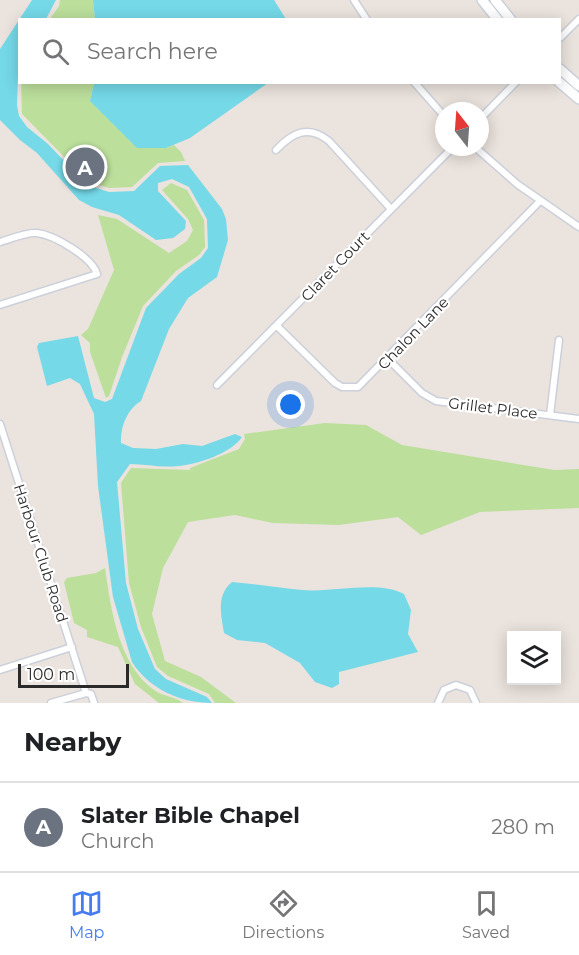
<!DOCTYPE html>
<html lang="en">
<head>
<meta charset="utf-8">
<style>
	body { margin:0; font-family:Montserrat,sans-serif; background:#f2f2f2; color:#202124 }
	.controls { position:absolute; right:18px; bottom:18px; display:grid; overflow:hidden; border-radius:0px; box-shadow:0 3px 15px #0003 }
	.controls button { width:54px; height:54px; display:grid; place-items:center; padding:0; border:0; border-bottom:2px solid #e0e0e0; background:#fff; color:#202124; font:30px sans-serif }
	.compass { position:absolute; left:435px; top:102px; width:54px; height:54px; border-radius:50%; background:#fff; box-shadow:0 3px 15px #0003; rotate:343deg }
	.scale { position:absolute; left:18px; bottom:15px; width:111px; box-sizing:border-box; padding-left:6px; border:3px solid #2a2a2a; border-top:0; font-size:16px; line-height:21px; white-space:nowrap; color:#2a2a2a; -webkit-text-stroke:4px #fff; paint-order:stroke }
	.you { position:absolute; left:291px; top:405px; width:21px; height:21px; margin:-15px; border:4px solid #fff; border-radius:50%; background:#1a73e8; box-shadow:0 0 0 9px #1a73e833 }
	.badge { display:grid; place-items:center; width:39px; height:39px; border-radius:50%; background:#457cf0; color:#fff; font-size:20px; font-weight:700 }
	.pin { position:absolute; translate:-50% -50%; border:3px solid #fff; box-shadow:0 2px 6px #0006 }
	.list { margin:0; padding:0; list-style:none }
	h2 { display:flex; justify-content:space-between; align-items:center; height:78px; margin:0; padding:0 24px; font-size:26px }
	h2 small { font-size:20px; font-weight:400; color:#757577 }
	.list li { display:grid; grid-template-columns:39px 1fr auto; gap:18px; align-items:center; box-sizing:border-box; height:90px; padding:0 24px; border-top:2px solid #e0e0e0 }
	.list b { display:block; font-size:22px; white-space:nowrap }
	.list p { margin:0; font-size:20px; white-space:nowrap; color:#757577 }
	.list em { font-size:20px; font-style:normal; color:#757577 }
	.icon { flex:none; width:33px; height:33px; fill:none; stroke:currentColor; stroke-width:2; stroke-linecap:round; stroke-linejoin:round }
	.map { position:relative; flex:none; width:579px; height:703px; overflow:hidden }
	.search { position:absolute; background:#fff; box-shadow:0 3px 15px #0003; left:18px; right:18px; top:18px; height:66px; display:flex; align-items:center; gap:15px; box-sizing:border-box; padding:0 21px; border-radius:0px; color:#757577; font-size:22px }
	.sheet { height:168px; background:#fff }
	nav { display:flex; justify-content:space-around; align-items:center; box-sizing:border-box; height:84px; border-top:2px solid #e0e0e0; background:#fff; font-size:16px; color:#757577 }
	nav a { display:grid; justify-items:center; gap:3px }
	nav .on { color:#457cf0 }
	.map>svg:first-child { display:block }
	.green { fill:#bcdf9c }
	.water { fill:#75d9e8 }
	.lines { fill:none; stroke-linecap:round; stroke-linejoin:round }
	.street-casing { stroke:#cbd0db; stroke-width:9 }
	.secondary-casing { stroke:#cbd0db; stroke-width:12 }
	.street { stroke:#fff; stroke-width:6 }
	.secondary { stroke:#fff; stroke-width:9 }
	.labels { text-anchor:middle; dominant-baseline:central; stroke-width:4.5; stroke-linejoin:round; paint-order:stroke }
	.street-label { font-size:15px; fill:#2a2a2a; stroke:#fff }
</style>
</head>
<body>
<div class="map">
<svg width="579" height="703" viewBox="0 0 579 703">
	<rect width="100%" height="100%" fill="#ebe3dd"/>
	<path class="green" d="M60,0H93L95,19H50L59,6Z
		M21,83H94L90,101L166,148L174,145L181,152L185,161L158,163L132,187L109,188L89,182L22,114Z
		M171,183L187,190L204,220L205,247L199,255L176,271L143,306L122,357L109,396L106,398L90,352V343L81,335L88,329L114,270L98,215L117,219L169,253L187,241L193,230L188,219L162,190Z
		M325,423L366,425L402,445L554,470L579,469V508L480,512L421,535L398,517L339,525L273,523L235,515L188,522L163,568L152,614L165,661L201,677L236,703H215L209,694L168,676L157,667L141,627L129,583L121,483L131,468L190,470V468L239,449L245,439L244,434Z
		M105,568C111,609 118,664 154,690C163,697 175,696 183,703H159L135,684L118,647L87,637V630L74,623L64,582L67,578L96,573Z"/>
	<path class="water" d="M32,0H56L46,19L20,20L17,105L19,116L27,127L48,144L87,185L109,192L134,191L160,166L188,165L222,209L226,219L228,240L217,277L188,298L169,329L141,401C127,409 120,428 121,443L133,448L156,449L183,444L202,446L235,434L242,437C232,453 196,465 178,466C162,468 145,464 130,464L117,482L126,583L138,629L155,669L166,679L207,697L212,703C181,703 149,689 132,662L113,597L98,486L94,414L80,384L70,378L47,386L37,347L39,343L78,336L94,398L105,402L112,399L146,308L179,274L201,258L208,248L207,219L189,187L172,179L158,183V191L186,221L185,229L173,238L156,240L119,215L92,207L79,200L37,153L20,140L0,120V49Z
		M93,0H274L286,19H95Z
		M94,83V82L268,83L190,138L166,148H137L90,101Z
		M232,582C255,584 279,588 302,590C334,593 377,580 404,594L411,610L408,634L418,652L339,672V684L332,688L315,682L300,663L265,643L237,640L224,633C221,615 216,595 232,582Z"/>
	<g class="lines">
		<g class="street-casing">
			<path id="street" d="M354,0L367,20
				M560,38L579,19
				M414,82L444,116
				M480,119L516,82
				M475,147L517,184L579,227
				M276,150C292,133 308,124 329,141L391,209
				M0,242C11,239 25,232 37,233C54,235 92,257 97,274L0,305
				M277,326L335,383L342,387H358L540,201
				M387,358L422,393L436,401L579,419
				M217,385L453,147
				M550,415L559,340
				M0,424L86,693
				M0,670L72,647
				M51,703L86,693L91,694L94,703
				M438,703L444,690L456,685L470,690L476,703"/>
		</g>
		<g class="secondary-casing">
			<path id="secondary" d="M482,0L498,20
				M495,0L511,20
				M560,69L579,86
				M559,82L579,99"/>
		</g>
		<use href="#street" class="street"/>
		<use href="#secondary" class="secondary"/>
	</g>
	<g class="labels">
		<g class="street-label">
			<text transform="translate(335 266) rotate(-46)">Claret Court</text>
			<text transform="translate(413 333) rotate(-46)">Chalon Lane</text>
			<text transform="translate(493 408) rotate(7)">Grillet Place</text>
			<text transform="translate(41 553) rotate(72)">Harbour Club Road</text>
		</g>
	</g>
</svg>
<div class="controls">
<button><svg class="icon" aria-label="layers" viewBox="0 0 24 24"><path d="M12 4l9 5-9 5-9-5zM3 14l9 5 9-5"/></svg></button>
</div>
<svg class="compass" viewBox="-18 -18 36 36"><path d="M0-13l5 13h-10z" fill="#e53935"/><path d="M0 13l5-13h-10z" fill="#757577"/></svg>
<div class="scale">100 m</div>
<div class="you"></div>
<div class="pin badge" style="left:85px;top:167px;background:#6b7280">A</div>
<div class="search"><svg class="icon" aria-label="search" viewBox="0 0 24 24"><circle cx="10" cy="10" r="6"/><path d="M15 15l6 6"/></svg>Search here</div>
</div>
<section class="sheet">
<h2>Nearby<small></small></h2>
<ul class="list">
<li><span class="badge" style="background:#6b7280">A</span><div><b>Slater Bible Chapel</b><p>Church</p></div><em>280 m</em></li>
</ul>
</section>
<nav>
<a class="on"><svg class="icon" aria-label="map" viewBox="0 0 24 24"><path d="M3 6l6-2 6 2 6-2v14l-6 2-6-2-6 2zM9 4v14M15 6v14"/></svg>Map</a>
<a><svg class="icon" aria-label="directions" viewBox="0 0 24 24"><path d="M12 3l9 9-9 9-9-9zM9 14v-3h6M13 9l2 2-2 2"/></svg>Directions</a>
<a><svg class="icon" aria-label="saved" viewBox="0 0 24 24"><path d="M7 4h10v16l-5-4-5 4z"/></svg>Saved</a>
</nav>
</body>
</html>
